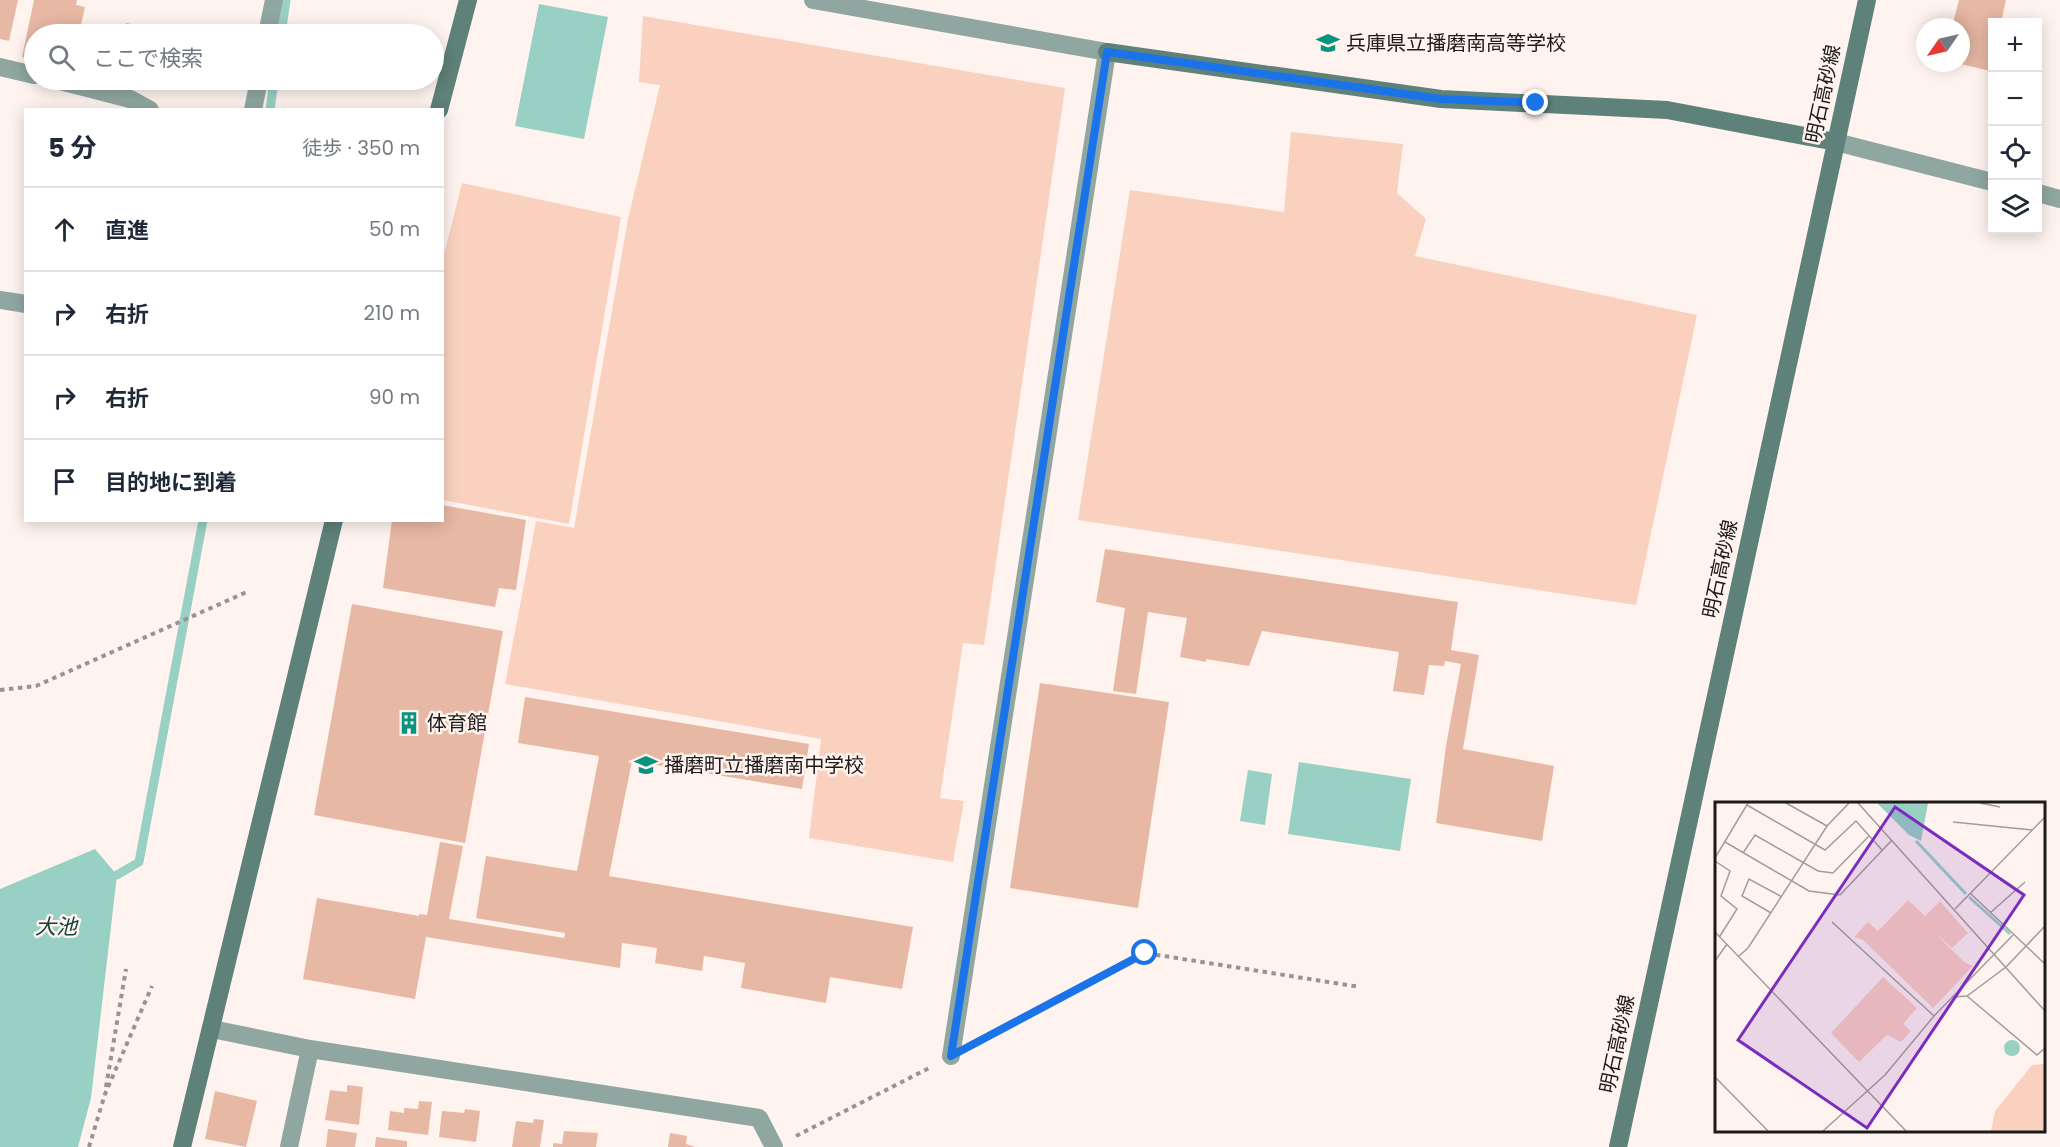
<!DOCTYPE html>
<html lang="ja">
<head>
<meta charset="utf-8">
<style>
	body { margin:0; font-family:Poppins,"Noto Sans JP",sans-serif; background:#f6f6f7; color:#1f2937 }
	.controls { position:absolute; right:18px; top:18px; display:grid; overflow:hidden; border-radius:0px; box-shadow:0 3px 15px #0003 }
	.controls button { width:54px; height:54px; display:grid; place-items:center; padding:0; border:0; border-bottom:2px solid #e0e1e3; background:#fff; color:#1f2937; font:30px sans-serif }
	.compass { position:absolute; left:1916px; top:18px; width:54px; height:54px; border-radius:50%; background:#fff; box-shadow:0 3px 15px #0003; rotate:236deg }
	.stop { position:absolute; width:18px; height:18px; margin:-14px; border:4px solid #1a73e8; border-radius:50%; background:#fff }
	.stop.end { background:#1a73e8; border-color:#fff; box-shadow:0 2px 6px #0008 }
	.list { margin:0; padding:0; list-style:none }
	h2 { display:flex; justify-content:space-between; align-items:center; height:78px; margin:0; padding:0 24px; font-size:26px }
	h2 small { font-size:20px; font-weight:400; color:#747a83 }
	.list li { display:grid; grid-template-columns:39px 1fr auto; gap:18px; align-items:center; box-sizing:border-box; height:84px; padding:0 24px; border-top:2px solid #e0e1e3 }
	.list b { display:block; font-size:22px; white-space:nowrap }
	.list em { font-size:20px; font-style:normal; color:#747a83 }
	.icon { flex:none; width:33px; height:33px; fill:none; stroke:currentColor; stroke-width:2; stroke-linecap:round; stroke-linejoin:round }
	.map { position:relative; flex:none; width:2060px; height:1147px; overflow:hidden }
	.search { position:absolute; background:#fff; box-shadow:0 3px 15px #0003; left:24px; top:24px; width:420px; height:66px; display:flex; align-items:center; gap:15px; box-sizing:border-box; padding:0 21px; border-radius:33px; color:#747a83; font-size:22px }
	.panel { position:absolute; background:#fff; box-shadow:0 3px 15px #0003; left:24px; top:108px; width:420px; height:414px; border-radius:0px }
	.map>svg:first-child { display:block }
	.green { fill:#fad1bf }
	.water { fill:#98d0c3 }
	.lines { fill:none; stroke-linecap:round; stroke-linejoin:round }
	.stream { stroke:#98d0c3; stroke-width:9 }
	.building { fill:#e7b8a4 }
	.path { stroke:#9b9390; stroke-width:4; stroke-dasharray:4.5 4.5; stroke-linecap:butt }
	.street { stroke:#90a7a1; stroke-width:18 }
	.secondary { stroke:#5e8179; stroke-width:18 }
	.route { stroke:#1a73e8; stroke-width:8 }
	.labels { text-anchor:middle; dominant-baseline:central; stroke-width:5; stroke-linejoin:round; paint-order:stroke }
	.poi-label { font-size:20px; fill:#1e1a19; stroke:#fef3ee; text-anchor:start }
	.street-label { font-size:20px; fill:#1e1a19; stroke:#fef3ee }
	.water-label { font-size:21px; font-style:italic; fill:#10433a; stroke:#fef3ee }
	.inset-river { fill:none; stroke:#98d0c3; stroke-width:3 }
	.inset-road { fill:none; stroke:#a49c99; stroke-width:1.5 }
	.view { fill:#7b2cbf; fill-opacity:0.15; stroke:#7b2cbf; stroke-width:3 }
	.inset-edge { fill:none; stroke:#1e1a19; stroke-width:3 }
</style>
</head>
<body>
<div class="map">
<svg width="2060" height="1147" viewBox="0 0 2060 1147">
	<rect width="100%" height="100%" fill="#fef3ee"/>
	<path class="green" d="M643,16L1065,88L984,645L963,643L940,798L964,801L953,862L809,838L821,739L505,684L536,521L574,528L628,219L660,85L639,82Z
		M1291,132L1403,144L1397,193L1426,219L1415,256L1697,315L1636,605L1078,520L1130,190L1284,212Z
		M462,183L621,217L569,524L443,500V259Z"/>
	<path class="water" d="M539,4L608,17L584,139L515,126Z
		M1299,762L1411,779L1400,851L1288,834Z
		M1248,770L1272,774L1265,825L1240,821Z
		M95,849L117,875L91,1098L78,1147H0V889Z"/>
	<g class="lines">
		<path class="stream" d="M281,34L286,0
			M270,110L274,80
			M117,875L139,862L203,520"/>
	</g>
	<path class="building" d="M0,0H18L9,41L0,39Z
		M34,0H77L76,5L85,7L79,34H34V60L22,57Z
		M1959,0H2006L2001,22H1992L1990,71L1961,64V27H1952Z
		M126,23L150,28L149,34H123Z
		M442,505L526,520L516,590L499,588L495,607L383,588L392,520H442Z
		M1105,549L1458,602L1451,650L1479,655L1463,749L1554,766L1542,841L1436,823L1446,746L1461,664L1445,661L1444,666L1429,665L1424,695L1393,691L1399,652L1262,631L1249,666L1206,659V662L1180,657L1187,618L1148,612L1136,694L1113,691L1125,608L1096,602Z
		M352,604L503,631L465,843L314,815Z
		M1040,683L1169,702L1138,908L1010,888Z
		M525,697L809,744L802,789L632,761L609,876L913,927L902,989L830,977L826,1003L741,988L745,963L704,956L702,971L655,963L657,948L622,943L620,968L426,937L415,999L303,979L317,898L419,916V914L427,915L440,842L463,846L449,919L564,938L565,933L476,918L486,856L577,871L599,756L518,743Z
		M347,1085L363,1087L359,1125L325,1120L330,1090L347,1092Z
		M215,1091L257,1101L246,1147L205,1139Z
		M419,1101L432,1102L428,1135L388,1130L390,1111L404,1113V1108L418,1109Z
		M465,1109L480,1111L476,1142L439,1137L442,1111L464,1113Z
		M534,1119L544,1120L540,1147H512L516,1121L533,1123Z
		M328,1129L357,1133L355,1147H326Z
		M564,1131L598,1133L596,1147H553V1143L562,1144Z
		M670,1133L687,1136L686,1144L695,1147H668Z
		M376,1137L407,1141V1147H375Z"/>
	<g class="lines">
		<path class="path" d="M0,690L36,686L249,591
			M980,1041L1145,953L1360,987
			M106,1087L126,969
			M796,1136L931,1067
			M89,1147L105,1094L152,986"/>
		<path class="street" d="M813,0L1107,52L951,1056
			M267,34L274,0
			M0,67L34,75
			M56,80L130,99L150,110
			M253,110L259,80
			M1836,142L1992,182
			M2038,193L2060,199
			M0,300L26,304
			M212,1029L310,1049L759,1118L774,1147
			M289,1147L310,1049"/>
		<path class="secondary" d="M1107,52L1441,99L1667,110L1836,142
			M439,110L468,0
			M182,1147L334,520
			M1618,1147L1867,0"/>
	</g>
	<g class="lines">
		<path class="route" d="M1145,953L951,1056L1107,52L1441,99L1536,103"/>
	</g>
	<defs>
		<g id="school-bare" transform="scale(1.8)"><path d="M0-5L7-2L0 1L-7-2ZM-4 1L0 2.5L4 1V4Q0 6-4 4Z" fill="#06937f" stroke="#fef3ee" stroke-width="2.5" paint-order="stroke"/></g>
		<g id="building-bare" transform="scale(1.8)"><path d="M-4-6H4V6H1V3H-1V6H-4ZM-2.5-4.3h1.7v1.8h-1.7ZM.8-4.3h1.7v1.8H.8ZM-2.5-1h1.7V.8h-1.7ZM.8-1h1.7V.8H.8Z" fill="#06937f" stroke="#fef3ee" stroke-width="2.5" paint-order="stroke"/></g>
	</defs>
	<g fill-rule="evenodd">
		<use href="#school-bare" x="1328" y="43"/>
		<use href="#building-bare" x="409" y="723"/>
		<use href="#school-bare" x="646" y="765"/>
	</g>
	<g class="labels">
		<g class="poi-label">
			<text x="1346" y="43">兵庫県立播磨南高等学校</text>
			<text x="427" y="723">体育館</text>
			<text x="664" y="765">播磨町立播磨南中学校</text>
		</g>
		<g class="street-label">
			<text transform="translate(1823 94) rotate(-78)">明石高砂線</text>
			<text transform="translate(1720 569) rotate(-78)">明石高砂線</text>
			<text transform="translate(1617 1044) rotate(-78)">明石高砂線</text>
		</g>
		<g class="water-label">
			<text x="56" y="926">大池</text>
		</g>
	</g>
	<g transform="translate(1715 802)">
		<rect width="330" height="330" fill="#fef3ee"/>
		<path d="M193,98L210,114L225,99L253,131L237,146L219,130L249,160L258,164L218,206L148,138L139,135L153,120L163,129ZM168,175L202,206L188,222L196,229L186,240L172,233L144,260L116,231ZM330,262V329H276L280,309L317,263Z" fill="#fad1bf"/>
		<path d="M162,1H213L206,39L194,33ZM289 246a8 8 0 1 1 16 0a8 8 0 1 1-16 0Z" fill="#98d0c3"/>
		<path class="inset-river" d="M201,39L251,92M254,95L295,132"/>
		<path class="inset-road" d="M71,1L112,24M143,1L330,209M265,1L285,5M32,3L110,48L141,19L167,48M238,20L317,28M10,40L94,89L125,93L177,38M28,51L40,33L103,69L118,71L154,34M0,56L33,1M0,59L15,69L6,94L22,107L5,134M255,91L330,162M240,107L330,15M56,111L27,94L34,77L67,95M275,111L310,80M117,120L219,214M0,130L191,329M24,154L33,146L112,24L134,1M0,159L12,142M252,194L322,253L330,246M238,195L252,194L291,165L330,124M0,275L53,329M108,329L170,273L219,214L298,133"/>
		<path class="view" d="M180,5L309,93L152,326L23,238Z"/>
		<rect width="330" height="330" class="inset-edge"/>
	</g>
</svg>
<div class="controls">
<button>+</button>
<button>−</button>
<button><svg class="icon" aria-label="locate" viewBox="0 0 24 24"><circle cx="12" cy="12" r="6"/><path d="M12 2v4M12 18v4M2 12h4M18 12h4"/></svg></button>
<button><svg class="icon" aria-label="layers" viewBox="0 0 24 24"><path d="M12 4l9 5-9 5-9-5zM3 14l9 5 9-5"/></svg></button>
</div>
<svg class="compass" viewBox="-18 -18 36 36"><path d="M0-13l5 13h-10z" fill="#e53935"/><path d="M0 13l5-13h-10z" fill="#747a83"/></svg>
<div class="stop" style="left:1145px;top:953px"></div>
<div class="stop end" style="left:1536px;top:103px"></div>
<div class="search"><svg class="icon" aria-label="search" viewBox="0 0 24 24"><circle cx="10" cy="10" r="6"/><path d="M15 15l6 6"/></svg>ここで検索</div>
<section class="panel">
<h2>5 分<small>徒歩 · 350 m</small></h2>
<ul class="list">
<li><svg class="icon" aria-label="ahead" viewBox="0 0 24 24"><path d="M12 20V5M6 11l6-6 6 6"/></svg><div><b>直進</b></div><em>50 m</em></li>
<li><svg class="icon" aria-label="right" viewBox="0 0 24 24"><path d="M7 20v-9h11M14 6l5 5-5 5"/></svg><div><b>右折</b></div><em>210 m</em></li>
<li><svg class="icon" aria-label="right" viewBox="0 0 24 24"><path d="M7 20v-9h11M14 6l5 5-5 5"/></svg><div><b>右折</b></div><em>90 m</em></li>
<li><svg class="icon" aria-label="arrive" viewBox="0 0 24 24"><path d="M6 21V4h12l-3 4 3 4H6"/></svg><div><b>目的地に到着</b></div></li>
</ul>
</section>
</div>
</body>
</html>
